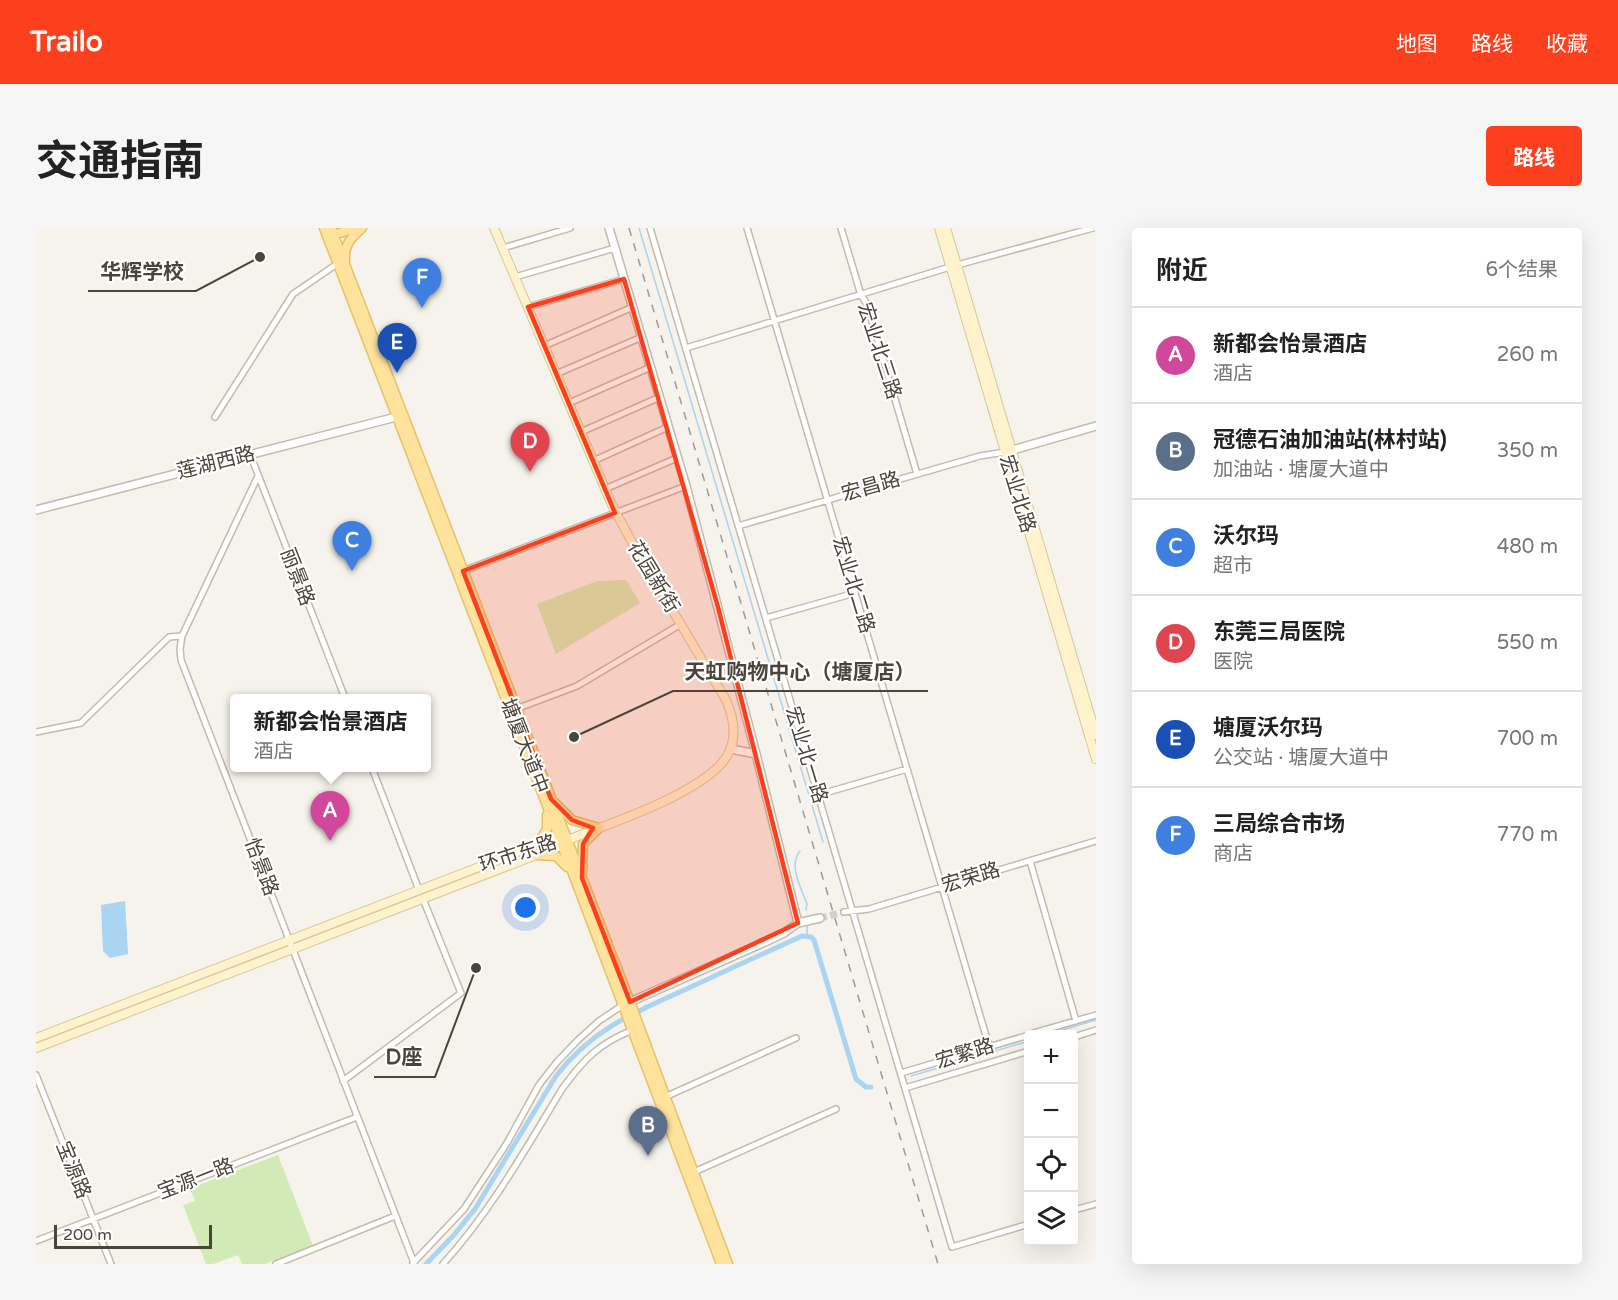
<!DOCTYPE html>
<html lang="zh">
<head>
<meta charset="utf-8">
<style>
	body { margin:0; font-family:"Varela Round","Noto Sans SC",sans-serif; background:#f6f6f6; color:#222 }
	.controls { position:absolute; right:18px; bottom:18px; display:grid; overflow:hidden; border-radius:6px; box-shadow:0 6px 24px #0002 }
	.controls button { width:54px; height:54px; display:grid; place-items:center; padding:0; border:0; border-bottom:2px solid #e0e0e0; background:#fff; color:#222; font:30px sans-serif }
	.scale { position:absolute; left:18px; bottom:15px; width:158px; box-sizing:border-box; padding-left:6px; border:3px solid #4b4439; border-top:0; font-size:16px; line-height:21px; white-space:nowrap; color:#4b4439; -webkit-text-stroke:4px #fff; paint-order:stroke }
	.you { position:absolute; left:490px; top:680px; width:21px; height:21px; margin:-15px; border:4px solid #fff; border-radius:50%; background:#1a73e8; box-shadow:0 0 0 9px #1a73e833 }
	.badge { display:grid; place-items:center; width:39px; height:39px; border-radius:50%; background:#fc3f1d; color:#fff; font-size:20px; font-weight:700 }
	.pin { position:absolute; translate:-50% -50px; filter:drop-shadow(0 2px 3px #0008) }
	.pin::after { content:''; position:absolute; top:32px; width:21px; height:18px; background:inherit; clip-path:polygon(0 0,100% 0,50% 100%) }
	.popup { position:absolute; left:194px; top:466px; width:201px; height:78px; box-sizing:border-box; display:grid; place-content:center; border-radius:6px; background:#fff; filter:drop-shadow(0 2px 4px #0005); font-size:20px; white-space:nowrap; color:#767676 }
	.popup b { font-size:22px; color:#222 }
	.popup::after { content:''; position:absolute; left:50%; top:100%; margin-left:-12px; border:12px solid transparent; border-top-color:#fff }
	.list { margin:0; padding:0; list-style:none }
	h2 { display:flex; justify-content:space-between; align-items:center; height:78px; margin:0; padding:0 24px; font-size:26px }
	h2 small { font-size:20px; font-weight:400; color:#767676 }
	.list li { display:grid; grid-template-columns:39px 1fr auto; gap:18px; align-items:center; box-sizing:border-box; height:96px; padding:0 24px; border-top:2px solid #e0e0e0 }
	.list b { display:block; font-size:22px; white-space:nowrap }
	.list p { margin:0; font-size:20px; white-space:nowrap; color:#767676 }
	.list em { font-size:20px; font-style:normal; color:#767676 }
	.icon { flex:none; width:33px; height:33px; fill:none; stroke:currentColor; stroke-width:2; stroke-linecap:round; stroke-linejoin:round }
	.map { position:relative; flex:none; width:1060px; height:1036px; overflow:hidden; border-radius:6px }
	header { display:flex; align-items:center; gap:36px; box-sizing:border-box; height:84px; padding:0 30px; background:#fc3f1d; color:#fff }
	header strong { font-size:28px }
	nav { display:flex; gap:33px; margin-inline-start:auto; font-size:21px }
	.intro { display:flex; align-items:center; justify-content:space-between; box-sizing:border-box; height:144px; padding:0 36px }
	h1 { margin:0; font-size:42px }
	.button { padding:15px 27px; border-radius:6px; background:#fc3f1d; color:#fff; font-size:21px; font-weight:700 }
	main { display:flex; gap:36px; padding:0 36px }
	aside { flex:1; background:#fff; border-radius:6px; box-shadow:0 6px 24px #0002 }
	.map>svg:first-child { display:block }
	.green { fill:#d2eab5 }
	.water { fill:#a9d4f2 }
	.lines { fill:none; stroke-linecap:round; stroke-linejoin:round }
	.stream { stroke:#a9d4f2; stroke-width:1.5 }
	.canal { stroke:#a9d4f2; stroke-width:5 }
	.tertiary-tunnel { stroke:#d4d0c8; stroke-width:7; stroke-dasharray:7 3.5; stroke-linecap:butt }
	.minor-casing { stroke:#c2bbae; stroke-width:8 }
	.tertiary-casing { stroke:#c2bbae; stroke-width:10 }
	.secondary-casing { stroke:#d6c79b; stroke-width:10 }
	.primary-casing { stroke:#e6c16a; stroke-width:11 }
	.minor { stroke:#fff; stroke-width:5 }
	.tertiary { stroke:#fff; stroke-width:7 }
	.secondary { stroke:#fff3cd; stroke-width:8 }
	.primary { stroke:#ffe39c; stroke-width:8 }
	.rail { stroke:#9a9a9a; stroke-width:1.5; stroke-dasharray:8 8; stroke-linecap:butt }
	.marked { fill:#fc3f1d; fill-opacity:0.2; stroke:#fc3f1d; stroke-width:4.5; stroke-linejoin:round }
	.labels { text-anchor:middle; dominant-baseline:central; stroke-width:4.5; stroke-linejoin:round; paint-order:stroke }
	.street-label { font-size:20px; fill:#4b4439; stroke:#fff }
	.leader { fill:none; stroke:#4b4439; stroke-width:2 }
	.callout-dot { fill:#4b4439; stroke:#fff; stroke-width:2 }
	.callout-label { font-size:21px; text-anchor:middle; font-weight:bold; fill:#4b4439; stroke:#fff; stroke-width:4.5; stroke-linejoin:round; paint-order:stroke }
</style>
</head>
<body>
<header>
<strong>Trailo</strong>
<nav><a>地图</a><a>路线</a><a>收藏</a></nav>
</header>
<div class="intro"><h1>交通指南</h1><a class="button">路线</a></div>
<main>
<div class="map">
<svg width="1060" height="1036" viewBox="0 0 1060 1036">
	<rect width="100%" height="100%" fill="#f6f3ec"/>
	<path class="green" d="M590,352L604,375L520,426L501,376L561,353Z
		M242,927L277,1018L229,1036H206L202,1027L177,1036H170L147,977L159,973L154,960Z"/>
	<path class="water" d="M89,673L92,726L74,730L67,723L65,677Z"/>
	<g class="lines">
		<path class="stream" d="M603,0L787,614
			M764,623C752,637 765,660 771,676L770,682
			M771,698V708
			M1013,806L1060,792
			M875,848L993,813"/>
		<path class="canal" d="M390,1036L417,1008L439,981L520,848C558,799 602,783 657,758C693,741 729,725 766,708L775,709L778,712L820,851L830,859H835"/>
		<path class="tertiary-tunnel" d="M784,690L808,684"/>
		<g class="minor-casing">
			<path id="minor" d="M614,0L916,1019L993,996
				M711,0L953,818
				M805,0L825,67L831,76L881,246
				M467,20L534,0
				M479,49L579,20
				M492,79L588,51
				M508,118L597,79
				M650,120L914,39L1057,0
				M520,146L606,109
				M533,175L615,139
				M179,189L257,66L301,36
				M545,204L624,169
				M214,226L309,470
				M557,233L632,199
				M222,248L146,408L144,421L145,432L378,1035
				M569,261L641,230
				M702,298L944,228L969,224
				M427,343L650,258
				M730,390L819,365
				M480,481L541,458L645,396
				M0,504L45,495L133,409L146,408
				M336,540L383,662
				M782,567L871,541
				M994,633L1040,793
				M808,684L833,681L1060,613
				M994,806L1060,787
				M1038,809L1060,802
				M865,845L993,807
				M0,847L75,1036
				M307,853L425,765L387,671
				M869,860L993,823
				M629,869L760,810
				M658,944L800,881
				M1038,982L1060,976
				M0,1013L321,889
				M377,1035L428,981L471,915L503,857L521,834L542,812L563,793L587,777
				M240,1036L359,988
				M407,1036C455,983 489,922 526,861C547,832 563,815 597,802"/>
		</g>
		<g class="tertiary-casing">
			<path id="tertiary" d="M573,0L650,258L720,526L762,695
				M973,223L1060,198
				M0,282L360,189
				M695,521L720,526
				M594,774L729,714L748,705L762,695L784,690"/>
		</g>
		<g class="secondary-casing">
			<path id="secondary" d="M903,0L1060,531
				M910,0L1060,507
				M0,810L518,610L523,608L527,610
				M0,820L526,617L531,612C570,597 679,562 694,522C701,505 697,488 690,472L598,318L576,277L458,0"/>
		</g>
		<g class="primary-casing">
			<path id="primary" d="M288,0L520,601L685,1036
				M295,0L596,779L692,1036
				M297,7L320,0
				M309,32C308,16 315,10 326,0
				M518,574L536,592L563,600
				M502,616L511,601V587
				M500,627L520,628L531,639
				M546,644L547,616L563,600"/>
		</g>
		<use href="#minor" class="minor"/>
		<use href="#tertiary" class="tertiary"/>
		<use href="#secondary" class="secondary"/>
		<use href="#primary" class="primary"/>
		<path class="rail" d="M593,0L902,1036"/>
	</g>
	<path class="marked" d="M588,51L682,379L762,695L594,774L546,650L547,616L557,600L536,592L515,571L427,343L579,285L492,79Z"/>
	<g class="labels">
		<g class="street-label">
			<text transform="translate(843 123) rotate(72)">宏业北三路</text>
			<text transform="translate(180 235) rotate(-14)">莲湖西路</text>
			<text transform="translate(835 259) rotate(-16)">宏昌路</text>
			<text transform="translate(981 266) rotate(73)">宏业北路</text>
			<text transform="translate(261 349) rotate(69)">丽景路</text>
			<text transform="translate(617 349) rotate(59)">花园新街</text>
			<text transform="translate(817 357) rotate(73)">宏业北二路</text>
			<text transform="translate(488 518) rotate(69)">塘厦大道中</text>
			<text transform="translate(770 527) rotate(73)">宏业北一路</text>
			<text transform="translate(482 626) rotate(-18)">环市东路</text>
			<text transform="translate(225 639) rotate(69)">怡景路</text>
			<text transform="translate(935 650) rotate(-17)">宏荣路</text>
			<text transform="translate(929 826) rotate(-17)">宏繁路</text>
			<text transform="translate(37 942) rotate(68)">宝源路</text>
			<text transform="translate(160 951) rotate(-21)">宝源一路</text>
		</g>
	</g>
	<path class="leader" d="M224 29L160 63H52M538 509L637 463H892M440 740L399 849H338"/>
	<g class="callout-dot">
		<circle cx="224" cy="29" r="6"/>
		<circle cx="538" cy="509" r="6"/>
		<circle cx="440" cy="740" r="6"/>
	</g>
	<g class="callout-label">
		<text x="106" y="51">华辉学校</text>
		<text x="764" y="451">天虹购物中心（塘厦店）</text>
		<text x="368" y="836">D座</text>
	</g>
</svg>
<div class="controls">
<button>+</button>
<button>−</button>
<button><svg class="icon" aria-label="locate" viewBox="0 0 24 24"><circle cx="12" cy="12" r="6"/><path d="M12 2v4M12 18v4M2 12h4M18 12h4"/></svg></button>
<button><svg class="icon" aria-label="layers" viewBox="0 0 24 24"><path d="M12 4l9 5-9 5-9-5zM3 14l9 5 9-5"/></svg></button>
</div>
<div class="scale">200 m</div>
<div class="you"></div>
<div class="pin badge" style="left:294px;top:613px;background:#d1479c">A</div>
<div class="popup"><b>新都会怡景酒店</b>酒店</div>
<div class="pin badge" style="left:612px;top:928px;background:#5c6f8a">B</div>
<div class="pin badge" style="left:316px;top:343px;background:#3f7fe0">C</div>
<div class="pin badge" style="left:494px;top:244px;background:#e0444e">D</div>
<div class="pin badge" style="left:361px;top:145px;background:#1a4fb4">E</div>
<div class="pin badge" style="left:386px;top:80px;background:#3f7fe0">F</div>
</div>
<aside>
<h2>附近<small>6个结果</small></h2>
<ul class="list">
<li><span class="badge" style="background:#d1479c">A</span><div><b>新都会怡景酒店</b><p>酒店</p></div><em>260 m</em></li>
<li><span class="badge" style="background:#5c6f8a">B</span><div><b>冠德石油加油站(林村站)</b><p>加油站 · 塘厦大道中</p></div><em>350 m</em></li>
<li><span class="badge" style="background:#3f7fe0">C</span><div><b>沃尔玛</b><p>超市</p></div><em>480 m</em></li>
<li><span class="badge" style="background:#e0444e">D</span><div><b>东莞三局医院</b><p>医院</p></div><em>550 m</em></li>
<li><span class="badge" style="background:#1a4fb4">E</span><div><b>塘厦沃尔玛</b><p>公交站 · 塘厦大道中</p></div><em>700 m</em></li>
<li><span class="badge" style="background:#3f7fe0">F</span><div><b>三局综合市场</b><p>商店</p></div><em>770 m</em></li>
</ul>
</aside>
</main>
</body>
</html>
